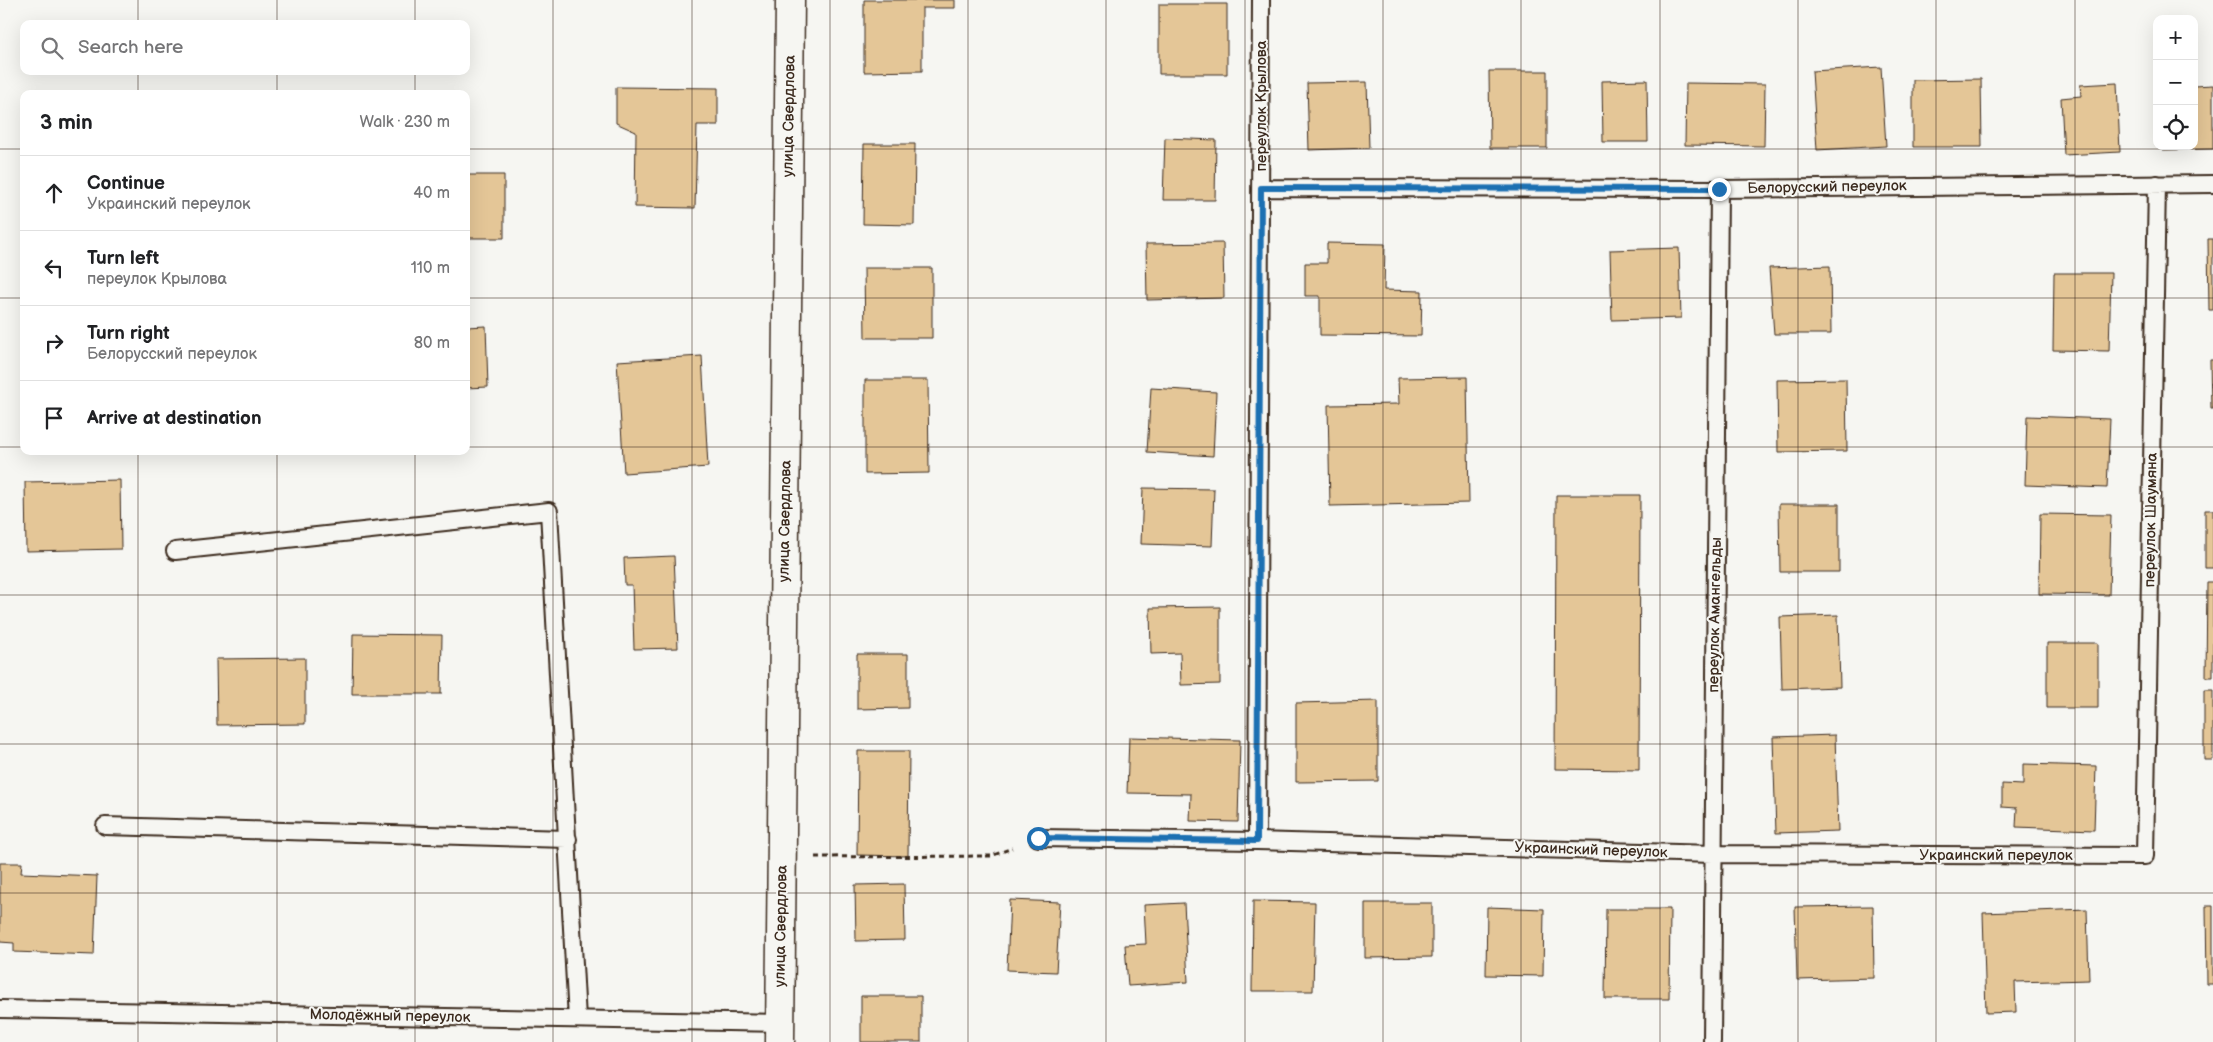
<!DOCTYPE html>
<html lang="en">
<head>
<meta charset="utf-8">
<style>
	body { margin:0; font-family:"Balsamiq Sans",sans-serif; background:#f2f2f2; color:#202124 }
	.controls { position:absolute; right:15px; top:15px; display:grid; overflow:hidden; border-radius:10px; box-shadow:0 5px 20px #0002 }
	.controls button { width:45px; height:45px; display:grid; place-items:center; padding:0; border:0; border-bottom:1px solid #e0e0e0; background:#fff; color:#202124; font:25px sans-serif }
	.stop { position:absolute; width:15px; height:15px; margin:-11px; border:4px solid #1f6fb2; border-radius:50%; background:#fff }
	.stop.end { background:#1f6fb2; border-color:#fff; box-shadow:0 1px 5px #0008 }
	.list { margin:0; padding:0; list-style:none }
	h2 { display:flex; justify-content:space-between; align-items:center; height:65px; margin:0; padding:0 20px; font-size:21px }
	h2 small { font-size:16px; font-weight:400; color:#757577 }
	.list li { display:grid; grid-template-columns:32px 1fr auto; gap:15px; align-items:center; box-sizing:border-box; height:75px; padding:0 20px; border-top:1px solid #e0e0e0 }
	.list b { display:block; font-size:19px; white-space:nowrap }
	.list p { margin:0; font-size:16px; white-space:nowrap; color:#757577 }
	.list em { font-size:16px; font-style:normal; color:#757577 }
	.icon { flex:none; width:28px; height:28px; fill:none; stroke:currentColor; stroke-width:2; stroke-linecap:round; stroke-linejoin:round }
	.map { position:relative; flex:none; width:2213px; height:1042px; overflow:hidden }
	.search { position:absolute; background:#fff; box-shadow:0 5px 20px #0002; left:20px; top:20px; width:450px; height:55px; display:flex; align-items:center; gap:12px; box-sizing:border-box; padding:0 18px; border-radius:10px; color:#757577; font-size:19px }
	.panel { position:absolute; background:#fff; box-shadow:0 5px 20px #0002; left:20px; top:90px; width:450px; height:365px; border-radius:10px }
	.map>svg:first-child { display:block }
	.building { fill:#e4c697; stroke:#3b2a1e }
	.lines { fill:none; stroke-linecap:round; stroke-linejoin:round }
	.lane-casing { stroke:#3b2a1e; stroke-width:20 }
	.street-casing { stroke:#3b2a1e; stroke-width:31 }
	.path { stroke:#3b2a1e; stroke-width:3; stroke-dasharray:5 4; stroke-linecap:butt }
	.lane { stroke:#f6f6f2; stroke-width:16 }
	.street { stroke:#f6f6f2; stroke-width:28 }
	.route { stroke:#1f6fb2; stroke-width:6 }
	.grid { fill:none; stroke:#3b2a1e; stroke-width:1; stroke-opacity:0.55 }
	.labels { text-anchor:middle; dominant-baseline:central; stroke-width:4; stroke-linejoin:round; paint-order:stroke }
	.street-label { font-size:15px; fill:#3b2a1e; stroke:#f6f6f2 }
</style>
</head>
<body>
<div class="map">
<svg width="2213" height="1042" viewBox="0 0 2213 1042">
	<rect width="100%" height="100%" fill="#f6f6f2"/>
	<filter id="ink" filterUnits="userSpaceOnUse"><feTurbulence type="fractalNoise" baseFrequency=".02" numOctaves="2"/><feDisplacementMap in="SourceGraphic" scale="10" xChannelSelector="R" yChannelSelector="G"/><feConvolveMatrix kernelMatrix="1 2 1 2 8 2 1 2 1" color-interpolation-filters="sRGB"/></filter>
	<g filter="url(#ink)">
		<path class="building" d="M864,0H955V8H922V71L864,72Z
			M1159,4H1227V74H1159Z
			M1881,67L1886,146L1817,150L1812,71Z
			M1489,71H1547V148H1490Z
			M1981,79L1982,147H1913V80Z
			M1647,80L1648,142H1603L1602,81Z
			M1367,82L1369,148L1309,150L1307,83Z
			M1686,83L1765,84L1764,146L1685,145Z
			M2117,83L2120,152L2064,155L2061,98L2081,96L2080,85Z
			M2213,85V149L2163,150V146H2194V86Z
			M616,87L718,88V125H697L695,208L635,207L636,132L616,123Z
			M1165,138L1216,140L1215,200H1163Z
			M864,144H915L914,225L863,224Z
			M466,175H504V238H466Z
			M2208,239H2213V310H2209Z
			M1223,243L1224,298L1147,300L1146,244Z
			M1327,243L1385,244L1384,290L1422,291L1421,336L1320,335V296H1305V263H1327Z
			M1679,248L1681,318L1612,320L1610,250Z
			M1830,266L1831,334H1774L1769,268Z
			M864,268H932V338H865Z
			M2054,273H2111L2109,351L2053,350Z
			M486,326L488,387L466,388V327Z
			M702,356L708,467L624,473L617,361Z
			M2210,360H2213V409H2211Z
			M1467,377L1469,503L1330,506L1328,405L1399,404L1398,378Z
			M1846,379L1847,451L1778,452L1777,380Z
			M865,380H928L929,473L865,474Z
			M1151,388L1216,392L1213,456L1147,452Z
			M2027,416L2110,419L2107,488L2025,485Z
			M120,480L121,549L26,551L25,482Z
			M1143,488L1214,489L1212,546L1141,544Z
			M1556,495H1640L1639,770L1555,769Z
			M1779,504H1839V572H1780Z
			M2205,510H2213V568H2205Z
			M2040,514L2111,515L2109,595L2039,594Z
			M674,556L678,648L634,649L632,585H625L624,558Z
			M2207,582H2213V677H2206Z
			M1220,607V684L1181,685L1180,653L1151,654L1150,608Z
			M1838,615L1840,687L1782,689L1780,617Z
			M353,634L442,635L441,694H352Z
			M2047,643H2098V708H2047Z
			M857,654H908V708L857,709Z
			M305,658V724L217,725L216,659Z
			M2204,690H2213V760H2204Z
			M1378,701V781L1296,782V703Z
			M1835,735L1838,831L1776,833L1773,737Z
			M1129,737L1240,740L1238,822L1190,821L1191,794L1127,793Z
			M858,751H909L908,856L857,855Z
			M2023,764L2096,766L2094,830L2016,827L2017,808L2002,807V784L2023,785Z
			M0,863H22L21,873L97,876L94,955L14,952V943L0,942Z
			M904,884L905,940L856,941L855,885Z
			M1010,900L1060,902L1056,972L1007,970Z
			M1253,901L1315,902L1313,991H1252Z
			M1184,903L1188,982L1128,986L1125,945L1146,944L1144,905Z
			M1365,903H1432V957L1365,958Z
			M1873,906L1874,978L1797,980L1795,907Z
			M2206,906H2213V984H2207Z
			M1487,907L1544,909L1543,976L1486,975Z
			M1606,909H1670L1669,999H1605Z
			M2087,909L2089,980L2015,982L2016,1012L1986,1013L1983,913Z
			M861,996H921V1042H861Z"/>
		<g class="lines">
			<g class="lane-casing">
				<path id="lane" d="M1261,188L1719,189L2213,184
					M175,551L549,511L577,1019
					M105,826L568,839
					M1038,838L1257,841L1713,854L2145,856L2157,184
					M1257,841L1261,0
					M0,1009L780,1023
					M1712,1042L1719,189"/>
			</g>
			<g class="street-casing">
				<path id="street" d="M780,1042L790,0"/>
			</g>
			<path class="path" d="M815,857L991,856L1012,848"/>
			<use href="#lane" class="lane"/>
			<use href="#street" class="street"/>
		</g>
	</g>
	<g class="lines" filter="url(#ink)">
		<path class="route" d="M1038,838L1257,841L1261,188L1719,189"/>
	</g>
	<path class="grid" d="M138,0V24M277,0V24M415,0V24M553,0V1042M692,0V1042M830,0V1042M968,0V1042M1106,0V1042M1245,0V1042M1383,0V1042M1521,0V1042M1660,0V1042M1798,0V1042M1936,0V1042M2075,0V1042M138,71V94M277,71V94M415,71V94M0,149H24M466,149H2213M0,298H24M466,298H2213M0,447H24M466,447H2213M138,451V1042M277,451V1042M415,451V1042M0,595H2213M0,744H2213M0,893H2213"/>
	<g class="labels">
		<g class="street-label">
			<text transform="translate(1261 106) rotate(-90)">переулок Крылова</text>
			<text transform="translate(789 116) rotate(-89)">улица Свердлова</text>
			<text transform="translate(1827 187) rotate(-1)">Белорусский переулок</text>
			<text transform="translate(2151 520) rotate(-89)">переулок Шаумяна</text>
			<text transform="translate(785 521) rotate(-89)">улица Свердлова</text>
			<text transform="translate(1715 615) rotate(-89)">переулок Амангельды</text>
			<text transform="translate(1591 850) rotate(2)">Украинский переулок</text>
			<text x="1996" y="855">Украинский переулок</text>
			<text transform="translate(781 926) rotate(-89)">улица Свердлова</text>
			<text transform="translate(390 1016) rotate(1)">Молодёжный переулок</text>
		</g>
	</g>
</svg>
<div class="controls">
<button>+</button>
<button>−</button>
<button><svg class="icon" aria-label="locate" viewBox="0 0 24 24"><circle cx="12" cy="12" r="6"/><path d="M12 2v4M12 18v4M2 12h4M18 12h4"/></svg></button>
</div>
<div class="stop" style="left:1038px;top:838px"></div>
<div class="stop end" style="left:1719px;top:189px"></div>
<div class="search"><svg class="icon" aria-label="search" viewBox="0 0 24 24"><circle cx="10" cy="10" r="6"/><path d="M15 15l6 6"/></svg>Search here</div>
<section class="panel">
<h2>3 min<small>Walk · 230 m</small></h2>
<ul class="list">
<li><svg class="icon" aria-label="ahead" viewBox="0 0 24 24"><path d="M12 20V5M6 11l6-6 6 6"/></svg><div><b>Continue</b><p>Украинский переулок</p></div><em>40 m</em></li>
<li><svg class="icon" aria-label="left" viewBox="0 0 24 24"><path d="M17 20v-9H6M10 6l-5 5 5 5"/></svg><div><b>Turn left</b><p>переулок Крылова</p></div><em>110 m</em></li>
<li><svg class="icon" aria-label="right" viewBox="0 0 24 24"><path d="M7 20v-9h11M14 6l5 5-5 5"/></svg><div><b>Turn right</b><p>Белорусский переулок</p></div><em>80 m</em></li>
<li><svg class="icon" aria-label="arrive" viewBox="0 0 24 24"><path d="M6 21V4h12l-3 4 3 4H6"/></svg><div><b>Arrive at destination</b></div></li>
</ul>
</section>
</div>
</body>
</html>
